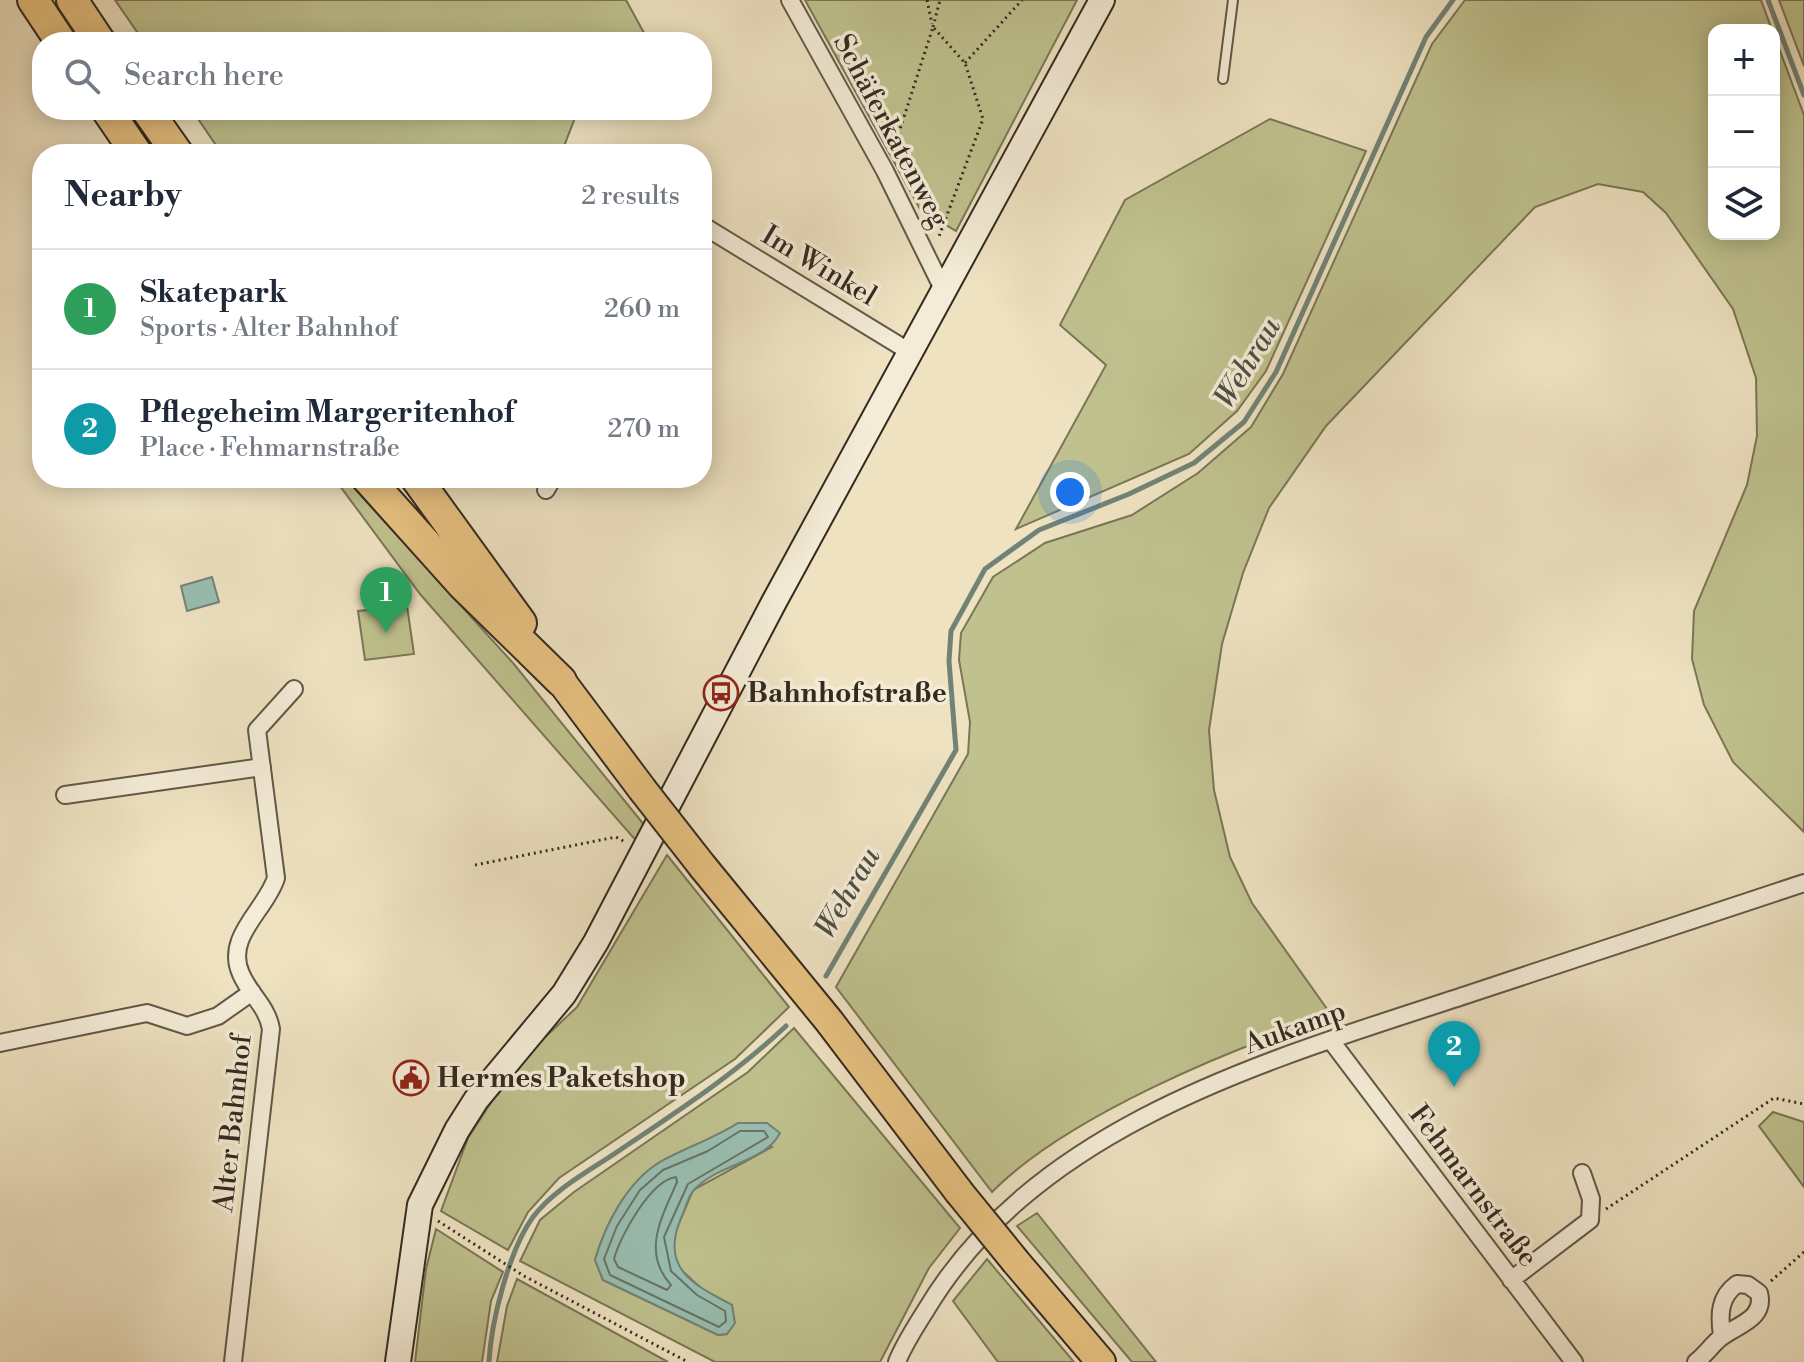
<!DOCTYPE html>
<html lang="en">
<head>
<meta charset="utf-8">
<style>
	body { margin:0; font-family:"Libre Bodoni",serif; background:#f2f2f3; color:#1f2937 }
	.controls { position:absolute; right:24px; top:24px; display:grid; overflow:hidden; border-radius:16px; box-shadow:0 4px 20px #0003 }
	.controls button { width:72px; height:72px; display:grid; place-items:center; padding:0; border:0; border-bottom:2px solid #e0e1e3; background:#fff; color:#1f2937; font:40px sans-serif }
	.you { position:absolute; left:1070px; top:492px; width:28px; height:28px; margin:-20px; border:6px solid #fff; border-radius:50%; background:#1a73e8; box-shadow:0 0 0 12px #1a73e833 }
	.badge { display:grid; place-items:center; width:52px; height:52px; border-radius:50%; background:#ea580c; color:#fff; font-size:26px; font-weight:700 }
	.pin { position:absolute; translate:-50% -66px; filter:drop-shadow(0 2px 4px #0008) }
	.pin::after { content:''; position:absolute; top:42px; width:28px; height:24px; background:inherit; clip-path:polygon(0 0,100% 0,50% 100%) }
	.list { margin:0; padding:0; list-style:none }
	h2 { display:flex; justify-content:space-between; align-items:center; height:104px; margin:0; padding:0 32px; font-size:34px }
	h2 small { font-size:26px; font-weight:400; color:#747a83 }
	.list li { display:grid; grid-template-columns:52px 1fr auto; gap:24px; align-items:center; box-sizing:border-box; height:120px; padding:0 32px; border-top:2px solid #e0e1e3 }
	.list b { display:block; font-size:30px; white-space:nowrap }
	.list p { margin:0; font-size:26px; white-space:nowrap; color:#747a83 }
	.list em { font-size:26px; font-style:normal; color:#747a83 }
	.icon { flex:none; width:44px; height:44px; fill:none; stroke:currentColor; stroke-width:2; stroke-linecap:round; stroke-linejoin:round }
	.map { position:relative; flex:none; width:1804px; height:1362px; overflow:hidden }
	.search { position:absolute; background:#fff; box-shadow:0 4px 20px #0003; left:32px; top:32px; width:680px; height:88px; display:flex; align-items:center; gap:20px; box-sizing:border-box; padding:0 28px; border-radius:32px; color:#747a83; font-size:30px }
	.panel { position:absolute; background:#fff; box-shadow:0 4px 20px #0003; left:32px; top:144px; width:680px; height:344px; border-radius:32px }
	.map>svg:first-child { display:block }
	.green { fill:#bfc18e; stroke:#7a7657; stroke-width:2; fill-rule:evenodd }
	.water { fill:#99beb1; stroke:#718377; stroke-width:2 }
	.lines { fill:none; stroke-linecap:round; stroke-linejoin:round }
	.shore { stroke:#667468; stroke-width:2 }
	.stream { stroke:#718377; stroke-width:5 }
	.service-casing { stroke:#625848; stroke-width:12 }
	.minor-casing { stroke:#625848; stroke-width:20 }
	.secondary-casing { stroke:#342a20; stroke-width:28 }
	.trunk-casing { stroke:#342a20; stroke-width:32 }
	.motorway-casing { stroke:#342a20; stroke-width:34 }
	.path { stroke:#342a20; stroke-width:3; stroke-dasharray:2 4; stroke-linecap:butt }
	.service { stroke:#f4ecd7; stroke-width:8 }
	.minor { stroke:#f4ecd7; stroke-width:16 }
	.secondary { stroke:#f4ecd7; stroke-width:24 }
	.trunk { stroke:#e7c180; stroke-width:28 }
	.motorway { stroke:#e7c180; stroke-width:30 }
	.trunk-bridge-casing { stroke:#342a20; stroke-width:32; stroke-linecap:butt }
	.trunk-bridge { stroke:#e7c180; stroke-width:28 }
	.labels { text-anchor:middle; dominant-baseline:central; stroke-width:7; stroke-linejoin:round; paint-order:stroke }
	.street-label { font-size:28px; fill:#342a20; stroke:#f4ecd7 }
	.poi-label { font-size:28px; font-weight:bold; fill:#342a20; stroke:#f4ecd7; text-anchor:start }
	.water-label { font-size:30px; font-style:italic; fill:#4d4f44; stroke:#f4ecd7 }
</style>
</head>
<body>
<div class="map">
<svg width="1804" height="1362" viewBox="0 0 1804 1362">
	<rect width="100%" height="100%" fill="#eee2c1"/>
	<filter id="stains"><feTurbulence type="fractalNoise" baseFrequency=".0025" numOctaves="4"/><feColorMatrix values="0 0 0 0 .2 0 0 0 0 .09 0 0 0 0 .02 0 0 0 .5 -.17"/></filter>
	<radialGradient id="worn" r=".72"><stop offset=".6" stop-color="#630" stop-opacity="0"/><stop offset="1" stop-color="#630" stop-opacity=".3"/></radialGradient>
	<path class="green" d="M115,0H626L649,42H144Z
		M805,0H1077L956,231L920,209Z
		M1465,0H1761L1772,30H1714V234H1774V35L1804,115V832L1733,762L1704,705L1692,659L1694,611L1747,485L1757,436L1756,378L1733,309L1666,213L1643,192L1598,184L1535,207L1326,426L1269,508L1243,573L1222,644L1209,730L1214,790L1230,857L1252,903L1332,1016C1231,1048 1066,1117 992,1192L836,987L968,754L970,722L959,660L961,633L993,577L1045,543L1132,515L1198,473L1251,427L1283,374L1432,44Z
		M1779,0H1804V66Z
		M192,110H578L561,154H222Z
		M1270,119L1366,151L1266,371L1237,411L1189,454L1016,529L1106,365L1060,325L1125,200Z
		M334,478H345L513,663L645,826L638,843L420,594Z
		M407,606L414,654L365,660L358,611Z
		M667,855L789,1007L735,1059L559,1178L528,1212L508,1250L441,1211L468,1138L492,1101L539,1043L577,1007Z
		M794,1028L960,1228L929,1268L880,1362H715L520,1261L540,1220L574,1192L748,1072ZM738,1123L772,1147L693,1190L672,1240L677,1266L702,1289L732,1305L727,1334L718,1335L603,1280L595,1260C605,1225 627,1182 660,1162C685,1148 713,1139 738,1123Z
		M1773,1112L1804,1122V1187L1759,1126Z
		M1037,1213L1156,1362H1132L1017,1226Z
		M436,1229L503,1272L491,1301L482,1362H415L426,1269Z
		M987,1259L1074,1362H998L953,1301Z
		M517,1279L668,1362H497L507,1306Z"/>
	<path class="water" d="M212,577L219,602L187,611L181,586Z
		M738,1123H767L780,1133C765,1163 717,1164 694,1190C688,1196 685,1210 681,1218C660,1268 692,1284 732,1305L735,1323L727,1334L718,1335L603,1280L595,1260C605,1225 627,1182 660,1162C685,1148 713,1139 738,1123Z"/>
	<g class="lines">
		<path class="shore" d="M740,1131H764L768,1137L688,1184L664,1237L671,1271L697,1295L725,1311L726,1321L719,1327L610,1275L604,1259L617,1226L640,1190L663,1170L708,1151Z
			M676,1177L677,1182C662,1217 641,1252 671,1285L667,1290L618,1267L614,1259C620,1236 651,1180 676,1177Z"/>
		<path class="stream" d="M1768,0L1804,95
			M826,976L956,750L949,661L951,631L985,569L1039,530L1129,494L1194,463L1244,422L1276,372L1426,37L1453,0
			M489,1362C491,1322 509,1250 533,1217C554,1189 591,1170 620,1150C678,1111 735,1074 786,1026"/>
		<g class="service-casing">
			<path id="service" d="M1223,79L1233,0"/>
		</g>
		<g class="minor-casing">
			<path id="minor" d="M790,0L885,171L943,289
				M702,225L910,352
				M546,490L553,478
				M65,795L262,767
				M1332,1042L1574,1362
				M0,1043L147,1013L187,1026L218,1016L252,992
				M1511,1280L1590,1220L1591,1199L1582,1173
				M233,1362L271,1029C267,1006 250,995 241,974C224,937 266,910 276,878L257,730L294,689
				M897,1362C904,1344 916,1326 926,1310C1039,1121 1276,1058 1472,993C1582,957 1693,920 1804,883
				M1696,1362C1705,1355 1711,1346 1719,1339C1735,1325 1766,1320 1759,1293L1748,1285L1737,1284C1719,1297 1719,1315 1722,1336"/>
		</g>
		<g class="secondary-casing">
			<path id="secondary" d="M398,1362L420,1205L457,1130L476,1100L564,994L596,942L774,602L1102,0"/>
		</g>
		<g class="trunk-casing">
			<path id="trunk" d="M561,681L642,789
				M703,867L829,1021L959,1192
				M1016,1262L1101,1362"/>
		</g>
		<g class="motorway-casing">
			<path id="motorway" d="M33,0L61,42
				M72,0L100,42
				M107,110L137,154
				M147,110L178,154
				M367,478L462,584L561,681
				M416,478L521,623"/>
		</g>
		<path class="path" d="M927,0L932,24
			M933,27L940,0
			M965,63L1022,0
			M893,151L933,27L965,63L983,119L938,239
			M475,865L616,837L625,842
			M1606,1209L1774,1098L1804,1104
			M438,1221L524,1276L688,1362
			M1771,1281L1804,1252"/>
		<use href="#service" class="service"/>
		<use href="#minor" class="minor"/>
		<use href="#secondary" class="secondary"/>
		<use href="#trunk" class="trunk"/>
		<use href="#motorway" class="motorway"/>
		<g class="trunk-bridge-casing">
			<path id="trunk-bridge" d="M642,789L703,867
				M959,1192L1016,1262"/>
		</g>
		<use href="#trunk-bridge" class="trunk-bridge"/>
	</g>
	<defs>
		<g id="bus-ring" transform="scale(1.8)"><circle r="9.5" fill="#f4ecd7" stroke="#8f2418" stroke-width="1.5"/><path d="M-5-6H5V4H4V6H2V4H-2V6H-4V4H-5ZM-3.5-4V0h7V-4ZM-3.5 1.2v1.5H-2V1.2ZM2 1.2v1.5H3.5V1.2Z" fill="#8f2418"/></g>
		<g id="civic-ring" transform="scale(1.8)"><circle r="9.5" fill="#f4ecd7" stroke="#8f2418" stroke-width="1.5"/><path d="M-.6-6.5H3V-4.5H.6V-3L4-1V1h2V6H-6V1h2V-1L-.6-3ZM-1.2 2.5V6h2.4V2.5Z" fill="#8f2418"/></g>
	</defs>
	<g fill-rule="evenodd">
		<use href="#bus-ring" x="721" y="693"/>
		<use href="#civic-ring" x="411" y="1078"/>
	</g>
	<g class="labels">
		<g class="street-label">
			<text transform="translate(891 131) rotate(62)">Schäferkatenweg</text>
			<text transform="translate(819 266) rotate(31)">Im Winkel</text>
			<text transform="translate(1295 1028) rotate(-20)">Aukamp</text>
			<text transform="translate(233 1123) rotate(-84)">Alter Bahnhof</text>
			<text transform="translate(1473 1186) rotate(53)">Fehmarnstraße</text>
		</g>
		<g class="poi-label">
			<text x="747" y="693">Bahnhofstraße</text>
			<text x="437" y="1078">Hermes Paketshop</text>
		</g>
		<g class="water-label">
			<text transform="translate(1248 363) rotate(-59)">Wehrau</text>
			<text transform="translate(848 893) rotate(-60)">Wehrau</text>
		</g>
	</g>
	<rect width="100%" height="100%" filter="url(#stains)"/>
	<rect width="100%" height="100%" fill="url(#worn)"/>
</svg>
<div class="controls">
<button>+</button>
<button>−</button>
<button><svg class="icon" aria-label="layers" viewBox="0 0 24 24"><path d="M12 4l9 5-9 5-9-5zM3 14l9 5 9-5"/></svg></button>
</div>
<div class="you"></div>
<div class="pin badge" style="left:386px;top:633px;background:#2e9e5b">1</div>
<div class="pin badge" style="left:1454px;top:1087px;background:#0f9aa8">2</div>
<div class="search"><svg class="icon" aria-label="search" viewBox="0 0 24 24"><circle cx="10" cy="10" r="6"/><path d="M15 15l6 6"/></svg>Search here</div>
<section class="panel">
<h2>Nearby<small>2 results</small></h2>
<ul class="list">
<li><span class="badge" style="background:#2e9e5b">1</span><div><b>Skatepark</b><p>Sports · Alter Bahnhof</p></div><em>260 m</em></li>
<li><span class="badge" style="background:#0f9aa8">2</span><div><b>Pflegeheim Margeritenhof</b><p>Place · Fehmarnstraße</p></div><em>270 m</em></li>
</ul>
</section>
</div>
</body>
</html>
